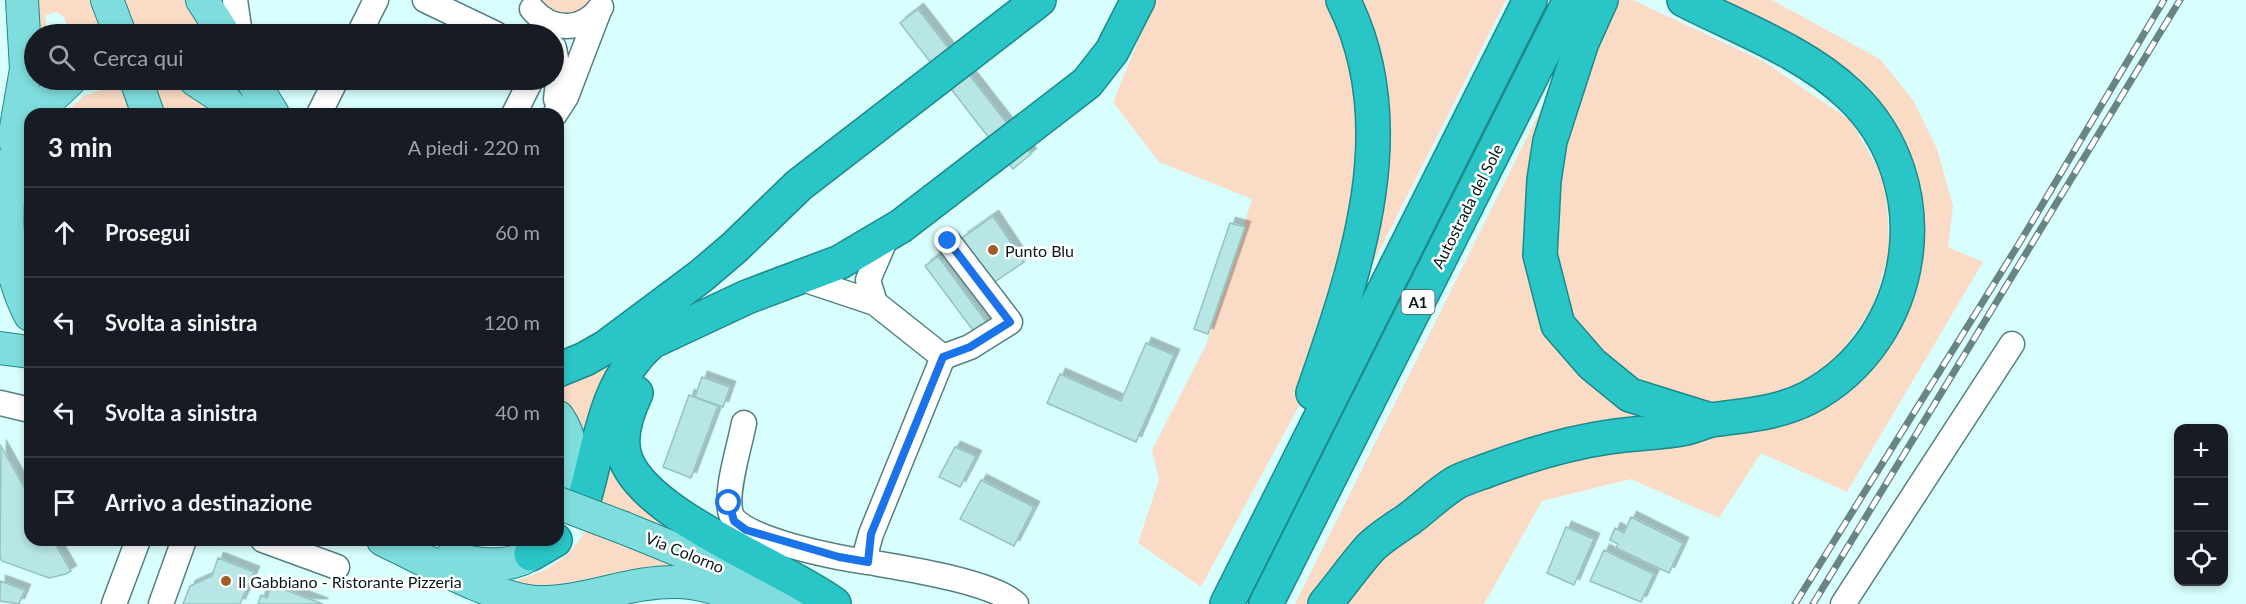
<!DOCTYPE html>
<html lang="it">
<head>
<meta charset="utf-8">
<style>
	body { margin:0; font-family:Lato,sans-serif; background:#20242c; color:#f1f3f6 }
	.controls { position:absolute; right:18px; bottom:18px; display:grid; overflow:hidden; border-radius:12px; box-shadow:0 3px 9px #0003 }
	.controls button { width:54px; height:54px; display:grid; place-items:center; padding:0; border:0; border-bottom:2px solid #363941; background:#171b24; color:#f1f3f6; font:30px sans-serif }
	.stop { position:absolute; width:18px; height:18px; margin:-14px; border:4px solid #1a73e8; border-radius:50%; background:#fff }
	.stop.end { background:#1a73e8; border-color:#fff; box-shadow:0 2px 6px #0008 }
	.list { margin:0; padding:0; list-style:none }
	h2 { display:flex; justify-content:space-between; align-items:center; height:78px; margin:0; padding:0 24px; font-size:26px }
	h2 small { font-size:20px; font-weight:400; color:#9ea1a6 }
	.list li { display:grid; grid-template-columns:39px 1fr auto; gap:18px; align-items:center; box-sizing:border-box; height:90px; padding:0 24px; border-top:2px solid #363941 }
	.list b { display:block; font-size:22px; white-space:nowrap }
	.list em { font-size:20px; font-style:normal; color:#9ea1a6 }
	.icon { flex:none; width:33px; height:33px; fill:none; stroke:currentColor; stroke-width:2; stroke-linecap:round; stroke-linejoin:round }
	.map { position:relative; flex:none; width:2246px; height:604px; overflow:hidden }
	.search { position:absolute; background:#171b24; box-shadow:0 3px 9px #0003; left:24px; top:24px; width:540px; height:66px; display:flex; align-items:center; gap:15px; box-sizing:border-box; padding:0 21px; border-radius:33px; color:#9ea1a6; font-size:22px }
	.panel { position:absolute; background:#171b24; box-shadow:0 3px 9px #0003; left:24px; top:108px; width:540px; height:438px; border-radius:18px }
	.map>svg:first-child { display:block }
	.green { fill:#fadbc5 }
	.building { fill:#b7e6e5; stroke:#94c2c1; stroke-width:1.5; filter:url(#shadow) }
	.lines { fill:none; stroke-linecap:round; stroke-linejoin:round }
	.minor-casing { stroke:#548080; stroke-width:27 }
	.major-casing { stroke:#1d898a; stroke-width:34 }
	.highway-casing { stroke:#1d898a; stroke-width:36 }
	.minor { stroke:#fff; stroke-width:24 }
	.major { stroke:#7fdddd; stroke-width:32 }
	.highway { stroke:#2ac6c7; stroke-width:33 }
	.rail-casing { stroke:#698484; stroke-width:7 }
	.rail { stroke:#fff; stroke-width:4.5; stroke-dasharray:14; stroke-linecap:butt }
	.major-bridge-casing { stroke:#1d898a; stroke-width:34; stroke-linecap:butt }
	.major-bridge { stroke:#7fdddd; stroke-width:32 }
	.route { stroke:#1a73e8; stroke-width:8 }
	.poi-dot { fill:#9f5e29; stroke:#fff; stroke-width:2 }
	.labels { text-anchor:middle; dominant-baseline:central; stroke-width:5; stroke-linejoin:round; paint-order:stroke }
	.shield { fill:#fff; stroke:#515d5d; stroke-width:1.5 }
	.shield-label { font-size:15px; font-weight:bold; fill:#061818 }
	.street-label { font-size:16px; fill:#061818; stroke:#fff }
	.poi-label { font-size:16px; fill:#061818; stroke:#fff; text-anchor:start }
</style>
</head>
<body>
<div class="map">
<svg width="2246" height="604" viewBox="0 0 2246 604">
	<defs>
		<filter id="shadow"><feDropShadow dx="5.5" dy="-5.5" stdDeviation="0" flood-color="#0004"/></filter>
	</defs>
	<rect width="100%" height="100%" fill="#d8fefd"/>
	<path class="green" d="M37,0H95L104,34H70L64,17L57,12L46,15V34H40Z
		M120,0H191L213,34H136L124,1Z
		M542,0H589C576,17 556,17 542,0Z
		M1155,0H1325L1341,29L1359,92L1361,171L1345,260L1300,404L1201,587L1138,543L1159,480L1152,450L1206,345L1252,199L1159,162L1113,102Z
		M1348,0H1506L1345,319L1372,227Z
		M1614,0H1633L1763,61L1850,120L1885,180L1890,250L1873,307L1840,354L1796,389L1738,407L1675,402L1611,373L1561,307L1550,200L1574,92Z
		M1698,0H1772L1880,59L1913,100L1937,149L1953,206L1948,247L1983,262L1847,492L1761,453L1719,518L1631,479L1542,501L1484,604H1336L1379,550L1450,496L1856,371L1914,247L1870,105Z
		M152,80L183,81L229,114H162Z
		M121,83L132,114H63L84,96Z
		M1554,83L1536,299L1658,418L1491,455L1313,604H1295Z
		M30,159V283L18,249L25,171Z
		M605,368H608V372L584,444L565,408L558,401V385Z
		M617,438L738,556L629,515V512L596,500Z
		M586,529L723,580L532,591L512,581C545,574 570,559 586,529Z"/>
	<path class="building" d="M918,9L1031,154L1013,169L900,23Z
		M993,216L1024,262L993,283L962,238Z
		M1230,223L1245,227L1208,334L1194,329Z
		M938,256L988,324L975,333L925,266Z
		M1146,343L1174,355L1136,442L1047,403L1060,374L1121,401Z
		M702,377L730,387L723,407L695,397Z
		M689,395L718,406L691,478L663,467Z
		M1,446L30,498V540H53L71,571L66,574L49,578L2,561L0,557Z
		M955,447L976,456L960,487L939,477Z
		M981,480L1034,507L1014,546L960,519Z
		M1631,517L1683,543L1669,573L1616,548L1618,544L1610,540L1615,528L1624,533Z
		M1566,527L1594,539L1574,585L1547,573Z
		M1604,550L1654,574L1641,602L1590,581Z
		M218,558L254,572L240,604H183L190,586L212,576Z
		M0,581L25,590L19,604L0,601Z
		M272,585L323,604H258L261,595L267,598Z"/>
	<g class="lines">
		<g class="minor-casing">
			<path id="minor" d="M235,0L240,34
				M425,0L496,34
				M532,9C552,32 583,32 601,7
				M359,34L376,0
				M554,48L559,75L556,99
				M319,114L336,80
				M514,114L531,80
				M555,114L566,97L600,8
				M948,241L1010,322L970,347L943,357L871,534L867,548L868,562C902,568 992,581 1016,604
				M800,278L875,303L943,357
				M875,303L868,280L887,236
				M0,403L30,410
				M744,423C740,445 724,494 731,514C739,539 842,559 868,562
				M263,540L337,567
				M114,604L138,540
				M161,604L184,540
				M1843,604L2012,344"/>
		</g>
		<g class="major-casing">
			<path id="major" d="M107,0L120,34
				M202,0L224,34
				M136,80L148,114
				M195,80L224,99L237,114
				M252,80L273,114
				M34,114L70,80
				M30,119C0,175 0,258 30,315
				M14,139L26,69L22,0
				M0,348L30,352
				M558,417C573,438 575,466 570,490
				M624,528L810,604
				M383,540C422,558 494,599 535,602C584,604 630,580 679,582C707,583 732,594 758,604
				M451,558C480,566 525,572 543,540"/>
		</g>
		<g class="highway-casing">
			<path id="highway" d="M1601,0L1582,42L1550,141L1544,180L1540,255L1558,325L1592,364L1630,395L1707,419
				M558,370L585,359L606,347L701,276L735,247L799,185L1039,0
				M636,393C627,412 618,439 626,460C649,518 783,566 834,604
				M1313,393C1356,269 1407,126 1343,0
				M585,496C601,440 605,383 651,342L747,297L840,262L901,226L1087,83L1112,51L1138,0
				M531,554L555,540
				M1227,604L1530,0
				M1266,604L1570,0
				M1325,604C1340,586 1354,566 1370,548C1381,537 1396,528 1409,519C1425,507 1440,492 1457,482C1467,477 1478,474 1488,470C1528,455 1567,443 1609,437C1635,433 1661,433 1686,428C1695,426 1703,422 1712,420C1746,415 1776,414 1808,398C1920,339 1942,182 1850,95C1805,52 1739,28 1684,0"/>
		</g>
		<use href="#minor" class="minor"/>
		<use href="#major" class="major"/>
		<use href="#highway" class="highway"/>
		<g class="rail-casing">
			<path id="rail" d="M1795,604L2020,242L2164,0
				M1813,604L2180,0"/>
		</g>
		<use href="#rail" class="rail"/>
		<g class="major-bridge-casing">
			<path id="major-bridge" d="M558,503L624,528"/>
		</g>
		<use href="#major-bridge" class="major-bridge"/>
	</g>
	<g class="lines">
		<path class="route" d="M729,503L734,521L746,530L839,557L868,562L871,534L943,357L970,347L1010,322L948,241"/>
	</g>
	<g class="poi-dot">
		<circle cx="993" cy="250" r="6"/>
		<circle cx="226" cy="581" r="6"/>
	</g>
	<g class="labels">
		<rect class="shield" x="1401.5" y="290" width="33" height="24" rx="4.5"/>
		<g class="shield-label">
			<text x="1418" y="302">A1</text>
		</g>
		<g class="street-label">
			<text transform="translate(1467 206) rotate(-63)">Autostrada del Sole</text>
			<text transform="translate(685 552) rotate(22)">Via Colorno</text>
		</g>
		<g class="poi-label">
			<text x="1005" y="250">Punto Blu</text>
			<text x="238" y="581">Il Gabbiano - Ristorante Pizzeria</text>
		</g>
	</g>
</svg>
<div class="controls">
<button>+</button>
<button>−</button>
<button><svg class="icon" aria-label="locate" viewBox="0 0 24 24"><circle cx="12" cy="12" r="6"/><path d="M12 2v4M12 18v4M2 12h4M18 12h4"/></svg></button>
</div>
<div class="stop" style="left:729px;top:503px"></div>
<div class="stop end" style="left:948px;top:241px"></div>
<div class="search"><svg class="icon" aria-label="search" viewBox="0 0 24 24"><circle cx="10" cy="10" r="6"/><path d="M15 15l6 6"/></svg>Cerca qui</div>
<section class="panel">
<h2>3 min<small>A piedi · 220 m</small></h2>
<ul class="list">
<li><svg class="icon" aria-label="ahead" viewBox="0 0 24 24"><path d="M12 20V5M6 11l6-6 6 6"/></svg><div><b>Prosegui</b></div><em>60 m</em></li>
<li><svg class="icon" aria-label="left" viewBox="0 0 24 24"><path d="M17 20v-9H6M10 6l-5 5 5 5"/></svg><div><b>Svolta a sinistra</b></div><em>120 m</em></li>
<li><svg class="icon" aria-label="left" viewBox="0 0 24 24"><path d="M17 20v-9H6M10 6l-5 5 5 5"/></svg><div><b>Svolta a sinistra</b></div><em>40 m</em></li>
<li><svg class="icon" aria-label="arrive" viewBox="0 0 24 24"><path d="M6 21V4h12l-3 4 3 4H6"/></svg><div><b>Arrivo a destinazione</b></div></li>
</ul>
</section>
</div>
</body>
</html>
